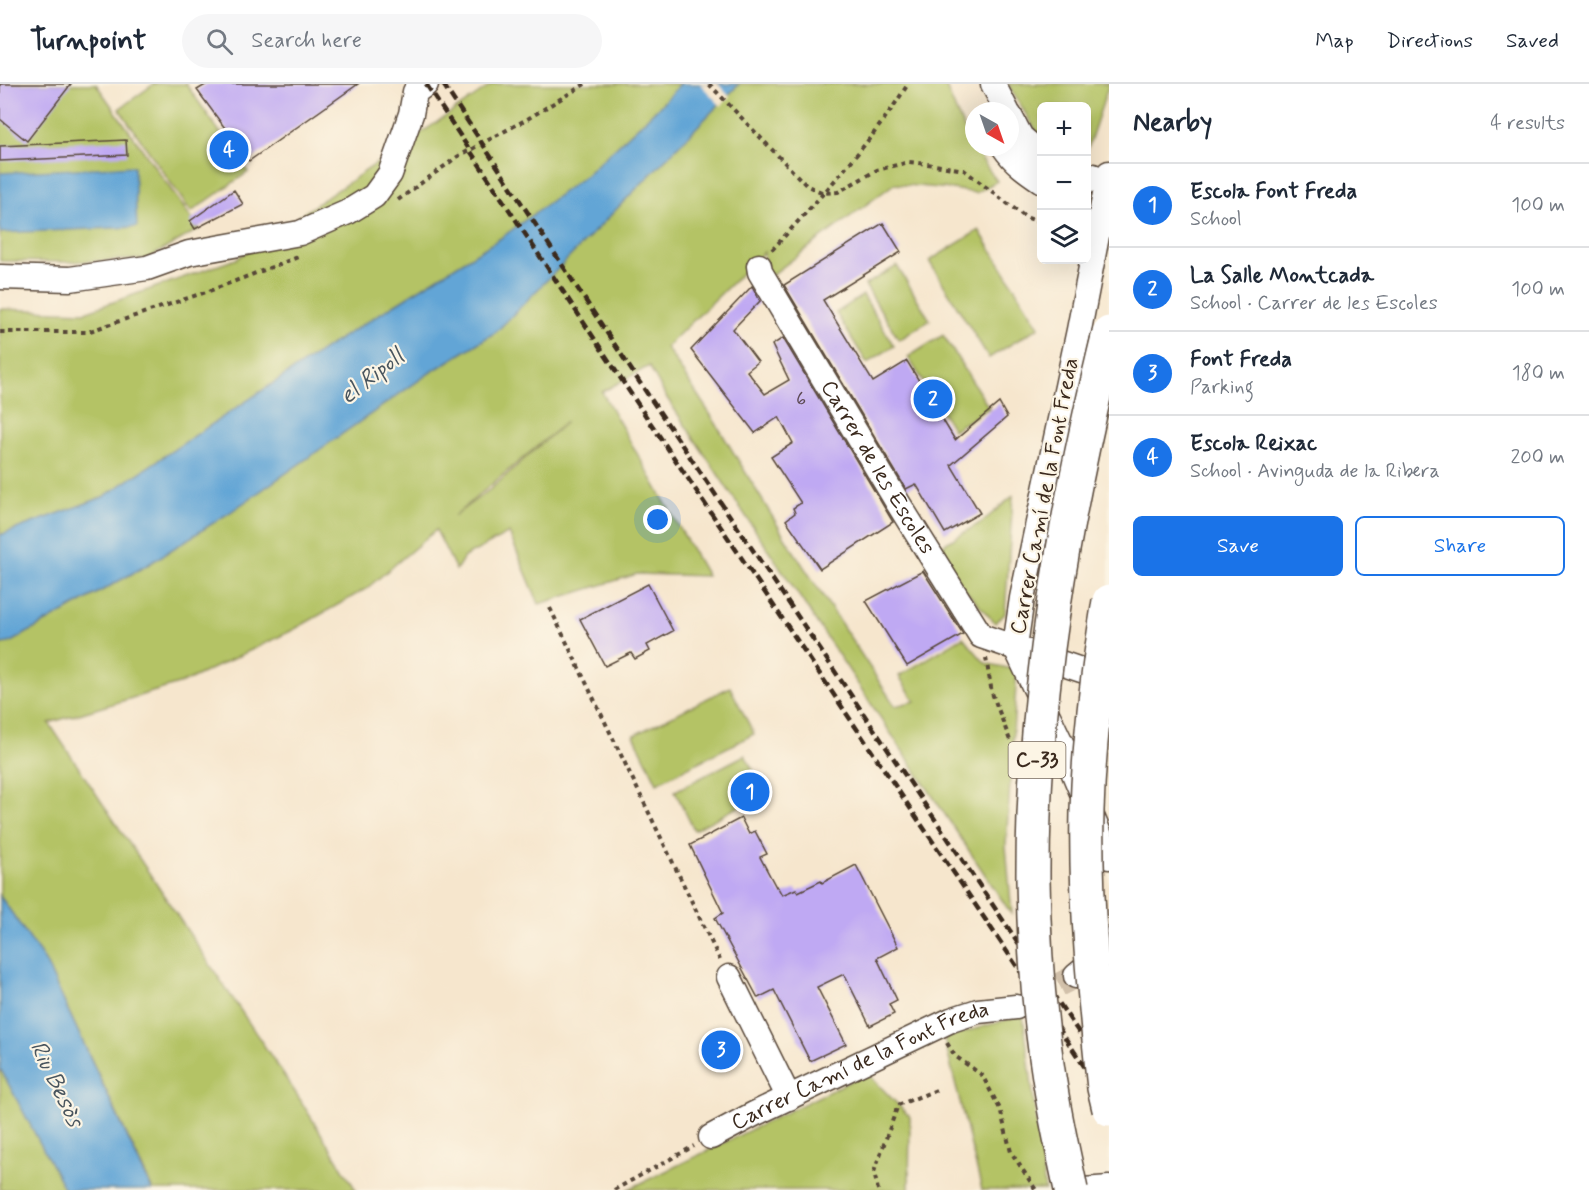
<!DOCTYPE html>
<html lang="en">
<head>
<meta charset="utf-8">
<style>
	body { margin:0; font-family:Mynerve,sans-serif; background:#f6f6f7; color:#1f2937 }
	.controls { position:absolute; right:18px; top:18px; display:grid; overflow:hidden; border-radius:9px; box-shadow:0 6px 24px #0002 }
	.controls button { width:54px; height:54px; display:grid; place-items:center; padding:0; border:0; border-bottom:2px solid #e0e1e3; background:#fff; color:#1f2937; font:30px sans-serif }
	.compass { position:absolute; left:965px; top:18px; width:54px; height:54px; border-radius:50%; background:#fff; box-shadow:0 6px 24px #0002; rotate:140deg }
	.you { position:absolute; left:658px; top:436px; width:21px; height:21px; margin:-15px; border:4px solid #fff; border-radius:50%; background:#1a73e8; box-shadow:0 0 0 9px #1a73e833 }
	.badge { display:grid; place-items:center; width:39px; height:39px; border-radius:50%; background:#1a73e8; color:#fff; font-size:20px; font-weight:700 }
	.pin { position:absolute; translate:-50% -50%; border:3px solid #fff; box-shadow:0 2px 6px #0006 }
	.list { margin:0; padding:0; list-style:none }
	h2 { display:flex; justify-content:space-between; align-items:center; height:78px; margin:0; padding:0 24px; font-size:26px }
	h2 small { font-size:20px; font-weight:400; color:#747a83 }
	.list li { display:grid; grid-template-columns:39px 1fr auto; gap:18px; align-items:center; box-sizing:border-box; height:84px; padding:0 24px; border-top:2px solid #e0e1e3 }
	.list b { display:block; font-size:22px; white-space:nowrap }
	.list p { margin:0; font-size:20px; white-space:nowrap; color:#747a83 }
	.list em { font-size:20px; font-style:normal; color:#747a83 }
	.actions { display:flex; gap:12px; padding:18px 24px }
	.actions a { flex:1; padding:14px 0; border:2px solid #1a73e8; border-radius:9px; text-align:center; font-size:21px; color:#1a73e8 }
	.actions .main { background:#1a73e8; color:#fff }
	.icon { flex:none; width:33px; height:33px; fill:none; stroke:currentColor; stroke-width:2; stroke-linecap:round; stroke-linejoin:round }
	.map { position:relative; flex:none; width:1109px; height:1106px; overflow:hidden }
	header { display:flex; align-items:center; gap:36px; box-sizing:border-box; height:84px; padding:0 30px; background:#fff; border-bottom:2px solid #e0e1e3 }
	header strong { font-size:28px }
	nav { display:flex; gap:33px; margin-inline-start:auto; font-size:21px }
	.search { width:420px; height:54px; background:#f6f6f7; display:flex; align-items:center; gap:15px; box-sizing:border-box; padding:0 21px; border-radius:33px; color:#747a83; font-size:22px }
	main { display:flex }
	aside { flex:1; background:#fff }
	.map>svg:first-child { display:block }
	.green { fill:#b4c365; stroke:#787642; stroke-width:1.5; fill-rule:evenodd }
	.water { fill:#62a5d6; stroke:#4e687a; stroke-width:1.5 }
	.pier { fill:#f6e6cd }
	.building { fill:#bfa9f3 }
	.lines { fill:none; stroke-linecap:round; stroke-linejoin:round }
	.minor-tunnel { stroke:#d1c0aa; stroke-width:24; stroke-dasharray:24 12; stroke-linecap:butt }
	.minor-casing { stroke:#574638; stroke-width:27 }
	.path { stroke:#574638; stroke-width:4; stroke-dasharray:4.5 4.5; stroke-linecap:butt }
	.minor { stroke:#fff; stroke-width:24 }
	.rail { stroke:#3b2a1e; stroke-width:4.5; stroke-dasharray:9 4.5; stroke-linecap:butt }
	.highway-bridge-casing { stroke:#574638; stroke-width:36; stroke-linecap:butt }
	.highway-bridge { stroke:#fff; stroke-width:33 }
	.labels { text-anchor:middle; dominant-baseline:central; stroke-width:4.5; stroke-linejoin:round; paint-order:stroke }
	.number-label { font-size:20px; fill:#5c4a53 }
	.shield { fill:#fcf5e5; stroke:#75675a; stroke-width:1.5 }
	.shield-label { font-size:21px; font-weight:bold; fill:#3b2a1e }
	.street-label { font-size:22px; fill:#3b2a1e; stroke:#fcf5e5 }
	.water-label { font-size:24px; font-style:italic; fill:#49555e; stroke:#fcf5e5 }
</style>
</head>
<body>
<header>
<strong>Turnpoint</strong>
<div class="search"><svg class="icon" aria-label="search" viewBox="0 0 24 24"><circle cx="10" cy="10" r="6"/><path d="M15 15l6 6"/></svg>Search here</div>
<nav><a>Map</a><a>Directions</a><a>Saved</a></nav>
</header>
<main>
<div class="map">
<svg width="1109" height="1106" viewBox="0 0 1109 1106">
	<rect width="100%" height="100%" fill="#fcf5e5"/>
	<filter id="ink" filterUnits="userSpaceOnUse"><feTurbulence type="fractalNoise" baseFrequency=".0167" numOctaves="2"/><feDisplacementMap in="SourceGraphic" scale="12" xChannelSelector="R" yChannelSelector="G"/><feConvolveMatrix kernelMatrix="1 2 1 2 8 2 1 2 1" color-interpolation-filters="sRGB"/></filter>
	<filter id="wash" filterUnits="userSpaceOnUse"><feTurbulence type="fractalNoise" baseFrequency=".008" numOctaves="4" result="noise"/><feDisplacementMap in="SourceGraphic" scale="24" xChannelSelector="R" yChannelSelector="G"/><feGaussianBlur stdDeviation="1.35" result="paint"/><feColorMatrix in="noise" values="0 0 0 0 0 0 0 0 0 0 0 0 0 0 0 0 0 1.4 0 .05"/><feComposite in="paint" operator="in"/></filter>
	<g filter="url(#wash)">
		<rect width="100%" height="100%" fill="#f6e6cd"/>
		<path class="green" d="M0,0H96L199,145L147,175L65,178L0,177Z
			M154,0H186L248,88L191,128L119,25Z
			M493,0H680L661,21L586,91L501,154L338,256L103,413L0,451V225L85,228L236,175Z
			M739,0H945C960,39 972,64 997,97L976,109L952,105L894,100L765,196L764,168L666,263L712,333L789,460L895,622L915,617L899,592L963,553L985,579L1017,586L1006,762L1012,831L665,311L649,282L602,308L707,492L637,490L539,520L509,449L464,473L456,486L436,446L366,505L293,546L182,599L49,639L299,1014L356,1106H153L45,877L0,812V560L9,559L149,480L229,429L431,288L496,248ZM566,338L492,404L454,432Z
			M1008,0H1109L1087,67L1086,22H1042L1041,56Z
			M979,146L1039,243L989,274L929,177Z
			M897,182L930,236L899,256L865,201Z
			M863,211L894,262L867,279L836,229Z
			M943,251L989,324L953,346L908,273Z
			M1013,412L1005,530L995,539L931,468L982,438Z
			M730,603L754,650L657,699L634,651Z
			M745,671L765,709L694,746L675,707Z
			M1023,931L1045,1106H982L944,954Z
			M0,984L65,1106H0Z
			M867,989L910,1033L909,1106H627Z"/>
		<path class="water" d="M680,0H739L496,248L431,288L229,429L149,480L9,559L0,560V451L103,413L338,256L501,154L586,91L661,21Z
			M134,82L137,143L0,149V89Z
			M0,812L45,877L152,1106H65L0,984Z"/>
		<path class="pier" d="M700,0H718L730,13L721,22Z"/>
		<g id="blocks">
			<path class="building" d="M0,0H71L27,57L0,35Z
				M207,0H358L249,77L197,6Z
				M126,56L127,71L0,77V62Z
				M234,106L243,120L195,145L190,137Z
				M883,139L901,168L823,216L873,298L907,277L955,356L999,319L1007,333L951,381L980,429L945,449L916,400L906,405L784,201Z
				M752,202L760,217L733,245L758,278L747,287L765,310L789,296L772,261L783,254L893,438L820,485L786,436L795,429L793,424L801,419L771,373L793,359L779,333L755,349L691,266Z
				M923,487L963,550L907,582L866,517Z
				M648,500L673,547L647,561L650,567L635,575L631,569L605,582L580,535Z
				M741,734L749,750L755,747L767,770L760,773L776,803L777,802L782,811L796,805L798,808L821,797L822,799L856,781L898,863L877,874L897,916L889,920L894,930L870,942L844,890L817,903L846,960L810,977L774,906L758,914L715,834L723,829L690,761Z"/>
		</g>
	</g>
	<g filter="url(#ink)">
		<use href="#blocks" fill-opacity="0" stroke="#574638" stroke-width="1.5"/>
		<g class="lines">
			<path class="minor-tunnel" d="M1027,917L1076,892"/>
			<g class="minor-casing">
				<g id="minor">
					<path d="M993,0L1007,27"/>
					<path d="M1010,32L1021,53L1042,71"/>
					<path d="M1004,63C1014,78 1027,87 1042,97"/>
					<path d="M1109,89L1079,246L1022,514L1015,562L1062,661L1109,773"/>
					<path d="M1086,98L1093,92"/>
					<path id="s1" d="M759,182L760,188L898,419L981,552L1087,588L1109,591"/>
					<path d="M0,193L70,195L147,184L189,169L300,149L348,128L374,112L390,90L411,30L415,8L426,0"/>
					<path d="M1076,892L1104,869L1109,857"/>
					<path d="M729,893L789,1014"/>
					<path id="s2" d="M711,1053L754,1030L951,936L978,927L1016,923"/>
					<path d="M1084,1106L1109,1104"/>
				</g>
			</g>
			<path class="path" d="M709,0L807,102L824,109L838,108L877,86L909,78L935,81L964,86L1025,133L1042,139
				M398,116L457,73L529,34L585,0
				M772,166C820,113 870,61 908,0
				M0,248H87L209,207L298,173
				M550,524L720,876
				M986,574L992,609L1011,659
				M947,959L955,972L982,991L1000,1025L1011,1068L1036,1106
				M614,1106L694,1062
				M878,1106L874,1088L898,1021L939,1005"/>
			<use href="#minor" class="minor"/>
			<path class="rail" d="M426,0L629,307L1109,1019
				M443,0L640,299L1109,993"/>
			<g class="highway-bridge-casing">
				<path id="highway-bridge" d="M1109,517C1098,585 1089,656 1087,726C1085,819 1094,911 1104,1004L1109,1025
					M1071,1106C1065,1076 1058,1047 1053,1017C1040,945 1034,869 1033,796C1032,610 1065,429 1109,249"/>
			</g>
			<use href="#highway-bridge" class="highway-bridge"/>
		</g>
	</g>
	<g class="labels">
		<g class="number-label">
			<text x="801" y="315">6</text>
		</g>
		<rect class="shield" x="1008.5" y="658" width="57" height="36" rx="4.5"/>
		<g class="shield-label">
			<text x="1037" y="676">C-33</text>
		</g>
		<g class="street-label">
			<text stroke="none"><textPath href="#s1" startOffset="234">Carrer de les Escoles</textPath></text>
			<text transform="translate(1045 412) rotate(-79)">Carrer Camí de la Font Freda</text>
			<text stroke="none"><textPath href="#s2" startOffset="166">Carrer Camí de la Font Freda</textPath></text>
		</g>
		<g class="water-label">
			<text transform="translate(372 293) rotate(-38)">el Ripoll</text>
			<text transform="translate(56 1000) rotate(64)">Riu Besòs</text>
		</g>
	</g>
</svg>
<div class="controls">
<button>+</button>
<button>−</button>
<button><svg class="icon" aria-label="layers" viewBox="0 0 24 24"><path d="M12 4l9 5-9 5-9-5zM3 14l9 5 9-5"/></svg></button>
</div>
<svg class="compass" viewBox="-18 -18 36 36"><path d="M0-13l5 13h-10z" fill="#e53935"/><path d="M0 13l5-13h-10z" fill="#747a83"/></svg>
<div class="you"></div>
<div class="pin badge" style="left:750px;top:708px">1</div>
<div class="pin badge" style="left:933px;top:315px">2</div>
<div class="pin badge" style="left:721px;top:966px">3</div>
<div class="pin badge" style="left:229px;top:66px">4</div>
</div>
<aside>
<h2>Nearby<small>4 results</small></h2>
<ul class="list">
<li><span class="badge">1</span><div><b>Escola Font Freda</b><p>School</p></div><em>100 m</em></li>
<li><span class="badge">2</span><div><b>La Salle Montcada</b><p>School · Carrer de les Escoles</p></div><em>100 m</em></li>
<li><span class="badge">3</span><div><b>Font Freda</b><p>Parking</p></div><em>180 m</em></li>
<li><span class="badge">4</span><div><b>Escola Reixac</b><p>School · Avinguda de la Ribera</p></div><em>200 m</em></li>
</ul>
<div class="actions"><a class="main">Save</a><a>Share</a></div>
</aside>
</main>
</body>
</html>
